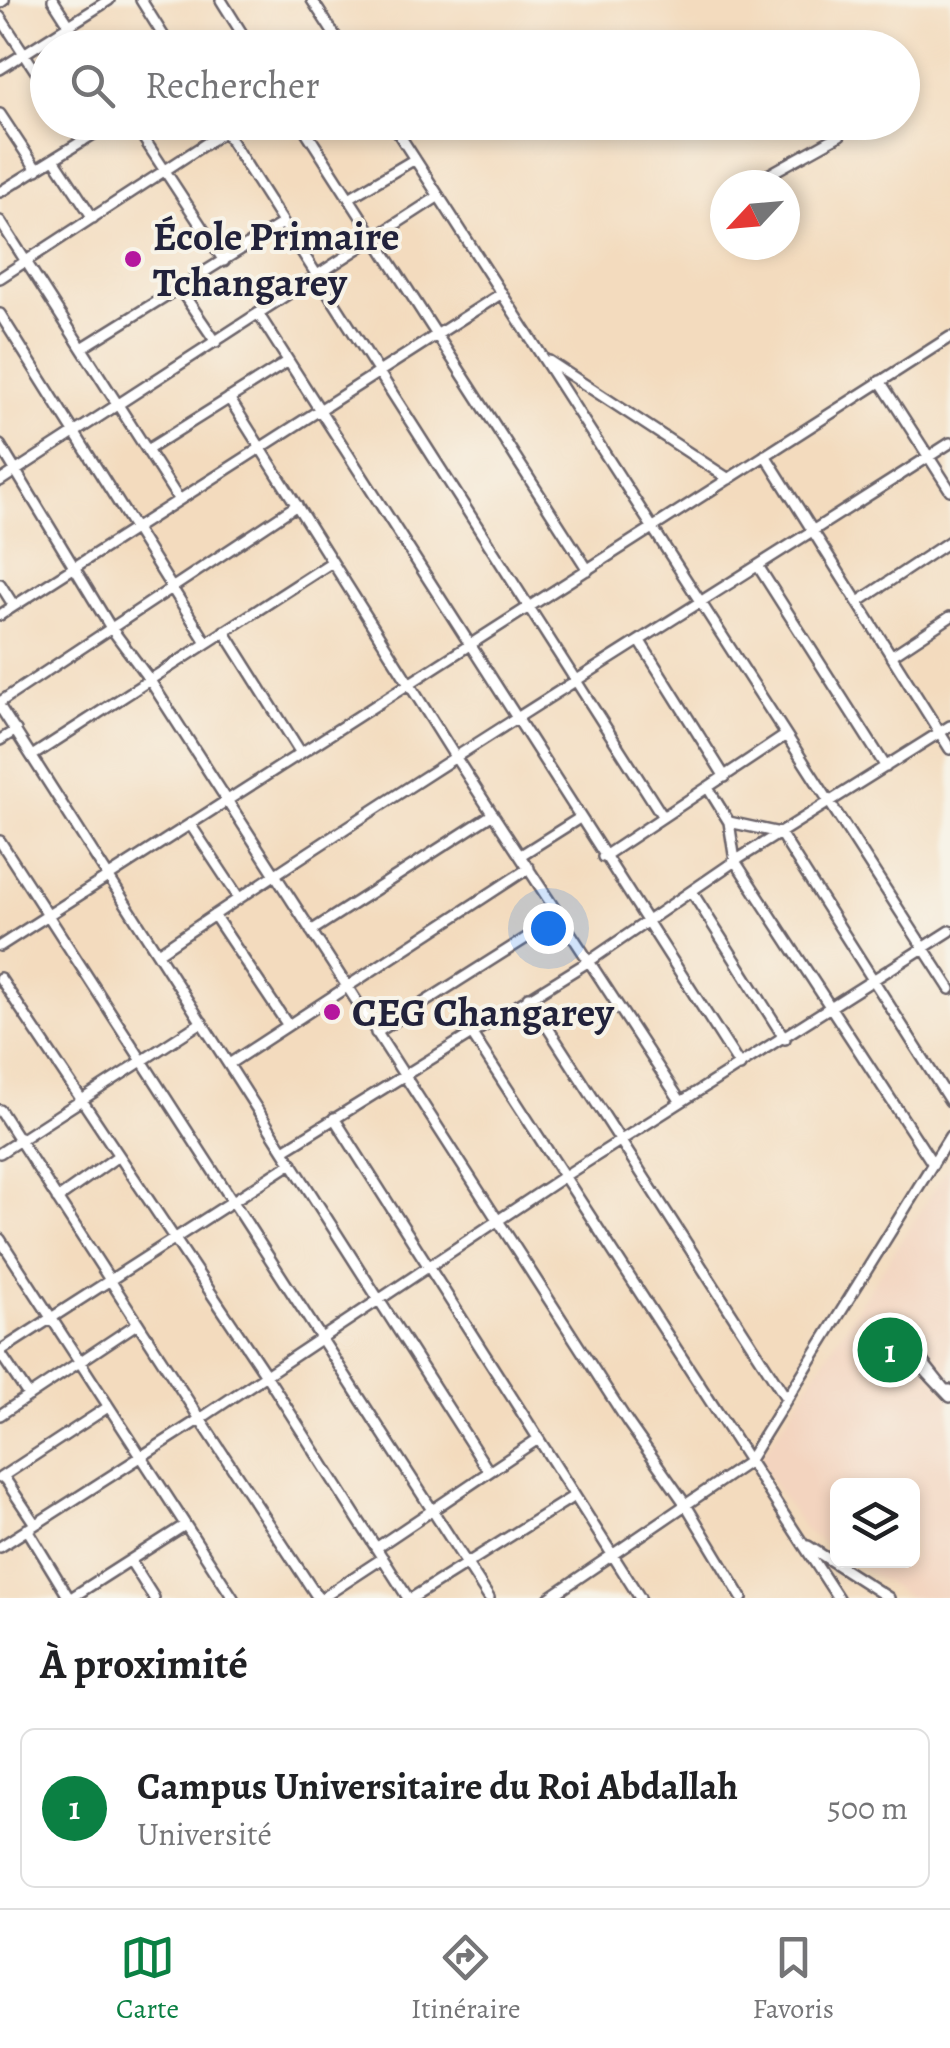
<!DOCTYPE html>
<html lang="fr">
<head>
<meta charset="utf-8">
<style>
	body { margin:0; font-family:Alegreya,serif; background:#f2f2f2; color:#202124 }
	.controls { position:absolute; right:30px; bottom:30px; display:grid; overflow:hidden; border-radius:15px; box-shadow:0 5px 15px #0003 }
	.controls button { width:90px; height:90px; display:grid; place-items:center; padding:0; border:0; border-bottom:2px solid #e0e0e0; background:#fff; color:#202124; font:50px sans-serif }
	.compass { position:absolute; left:710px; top:170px; width:90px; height:90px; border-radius:50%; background:#fff; box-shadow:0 5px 15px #0003; rotate:244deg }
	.you { position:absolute; left:548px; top:928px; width:35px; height:35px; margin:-25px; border:8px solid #fff; border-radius:50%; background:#1a73e8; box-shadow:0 0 0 15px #1a73e833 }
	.badge { display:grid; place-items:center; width:65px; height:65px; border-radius:50%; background:#0b8043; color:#fff; font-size:32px; font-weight:700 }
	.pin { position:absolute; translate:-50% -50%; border:5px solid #fff; box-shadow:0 2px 10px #0006 }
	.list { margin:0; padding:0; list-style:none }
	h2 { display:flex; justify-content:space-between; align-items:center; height:130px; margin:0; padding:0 40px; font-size:42px }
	h2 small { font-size:32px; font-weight:400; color:#757577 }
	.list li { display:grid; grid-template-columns:65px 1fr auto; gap:30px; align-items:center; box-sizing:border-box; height:160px; margin:0 20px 20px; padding:0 20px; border:2px solid #e0e0e0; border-radius:15px }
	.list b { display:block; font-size:38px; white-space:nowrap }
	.list p { margin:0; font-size:32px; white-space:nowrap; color:#757577 }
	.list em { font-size:32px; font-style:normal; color:#757577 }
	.icon { flex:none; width:55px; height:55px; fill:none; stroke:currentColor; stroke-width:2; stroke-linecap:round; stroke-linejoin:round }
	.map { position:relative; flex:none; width:950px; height:1598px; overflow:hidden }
	.search { position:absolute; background:#fff; box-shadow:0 5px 15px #0003; left:30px; right:30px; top:30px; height:110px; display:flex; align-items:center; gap:25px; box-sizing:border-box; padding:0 35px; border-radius:55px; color:#757577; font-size:38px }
	.sheet { height:310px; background:#fff }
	nav { display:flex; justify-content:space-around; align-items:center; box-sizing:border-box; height:140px; border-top:2px solid #e0e0e0; background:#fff; font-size:28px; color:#757577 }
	nav a { display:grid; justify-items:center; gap:5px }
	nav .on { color:#0b8043 }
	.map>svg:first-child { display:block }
	.built { fill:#f3d4bf }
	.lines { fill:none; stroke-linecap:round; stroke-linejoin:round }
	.street-casing { stroke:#6b6369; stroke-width:14 }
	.street { stroke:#fff; stroke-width:9 }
	.poi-dot { fill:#b5179e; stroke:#f7f3e8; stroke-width:4 }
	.labels { text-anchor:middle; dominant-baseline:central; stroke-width:8; stroke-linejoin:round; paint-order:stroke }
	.poi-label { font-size:40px; font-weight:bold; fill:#22223b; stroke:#f7f3e8; text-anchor:start }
</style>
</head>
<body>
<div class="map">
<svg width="950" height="1598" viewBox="0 0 950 1598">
	<rect width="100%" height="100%" fill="#f7f3e8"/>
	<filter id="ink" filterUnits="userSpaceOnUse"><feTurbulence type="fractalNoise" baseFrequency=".01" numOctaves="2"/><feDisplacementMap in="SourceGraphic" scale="20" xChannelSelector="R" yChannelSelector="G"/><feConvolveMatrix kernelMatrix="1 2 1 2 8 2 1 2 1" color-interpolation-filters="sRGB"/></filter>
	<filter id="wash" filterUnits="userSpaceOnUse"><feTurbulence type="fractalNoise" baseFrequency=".0048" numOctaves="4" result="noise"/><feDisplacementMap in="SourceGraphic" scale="40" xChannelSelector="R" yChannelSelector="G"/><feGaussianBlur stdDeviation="2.25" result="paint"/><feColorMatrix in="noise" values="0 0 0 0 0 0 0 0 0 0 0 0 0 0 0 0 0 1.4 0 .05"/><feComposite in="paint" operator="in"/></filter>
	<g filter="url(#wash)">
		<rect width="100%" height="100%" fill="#f3dbbe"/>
		<path class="built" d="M950,1165V1598H910L851,1561L912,1560V1486H838L837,1552L806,1531L758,1462Z"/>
	</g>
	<g filter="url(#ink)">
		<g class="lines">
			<g class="street-casing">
				<path id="street" d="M53,0L84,48
					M141,0L171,48
					M221,0L251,48
					M312,0L343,48
					M0,3L4,0
					M0,17L48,90
					M0,69L109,0
					M0,114L37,170
					M69,122L83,141
					M133,122L224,261
					M219,122L663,817
					M300,122L588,570
					M391,122L950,989
					M54,159L93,218
					M750,185L840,135
					M0,192L113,122
					M349,198L415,159
					M0,221L179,500
					M0,278L239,122
					M179,288L216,342
					M0,314L206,642
					M259,315L740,1066
					M82,348L283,223
					M549,361L729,479
					M880,381L950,490
					M229,398L454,755L681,1102
					M0,445L111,628L149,679L629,1424L686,1505L742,1598
					M147,450L287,362
					M765,455L950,749
					M0,481L439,196
					M758,566L886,767
					M0,584L14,606
					M858,602L950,541
					M0,615L502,293
					M224,631L301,753
					M641,643L725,777
					M891,656L950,617
					M0,702L297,505
					M0,707L489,1472
					M0,740L16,730
					M32,756L332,562
					M708,788L729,822L735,861L933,1164
					M729,822L780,833L950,1101
					M190,824L239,898
					M0,841L489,1598
					M521,855L578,819
					M603,857L786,735
					M692,892L785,1039
					M214,915L287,1024
					M311,931L493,814
					M0,946L950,337
					M158,953C418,776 686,613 950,443
					M0,978L266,1375L408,1598
					M528,997L786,1398
					M470,1031L838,1598
					M376,1033L561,916
					M229,1064L529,868
					M0,1110L200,1419L0,1547
					M334,1118L640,1598
					M284,1150L591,960L735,861L950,726
					M0,1153L202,1022
					M57,1199L118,1156
					M0,1239L233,1598
					M0,1351L292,1163
					M0,1353L29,1396
					M950,1390H945L918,1356L915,1360L950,1397
					M0,1415L138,1323
					M3,1476L35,1524
					M0,1478L108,1407
					M27,1529L69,1598
					M808,1546L889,1598
					M376,1548L538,1439
					M130,1560L154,1598
					M71,1598L185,1525
					M318,1598L200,1419L563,1177L950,931
					M322,1598L383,1558
					M412,1598L574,1496
					M549,1598L747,1463L950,1136"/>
			</g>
			<use href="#street" class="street"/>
		</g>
	</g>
	<g class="poi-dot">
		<circle cx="133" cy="259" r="10"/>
		<circle cx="332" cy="1012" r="10"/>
	</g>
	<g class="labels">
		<g class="poi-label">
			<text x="153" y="236">École Primaire<tspan x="153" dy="46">Tchangarey</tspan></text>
			<text x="352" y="1012">CEG Changarey</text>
		</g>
	</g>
</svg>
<div class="controls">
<button><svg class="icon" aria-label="layers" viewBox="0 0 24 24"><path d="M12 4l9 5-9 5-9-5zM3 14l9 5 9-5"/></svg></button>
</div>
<svg class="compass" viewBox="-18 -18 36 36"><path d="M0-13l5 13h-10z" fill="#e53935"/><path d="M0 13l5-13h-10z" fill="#757577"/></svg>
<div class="you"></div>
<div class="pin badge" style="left:890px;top:1350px">1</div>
<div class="search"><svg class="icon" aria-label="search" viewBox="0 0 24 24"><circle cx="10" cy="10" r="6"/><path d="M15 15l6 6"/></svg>Rechercher</div>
</div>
<section class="sheet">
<h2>À proximité<small></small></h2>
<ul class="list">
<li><span class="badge">1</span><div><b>Campus Universitaire du Roi Abdallah</b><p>Université</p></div><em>500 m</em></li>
</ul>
</section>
<nav>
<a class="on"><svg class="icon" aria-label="map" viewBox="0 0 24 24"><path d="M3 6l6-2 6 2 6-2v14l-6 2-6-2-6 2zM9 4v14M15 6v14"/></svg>Carte</a>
<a><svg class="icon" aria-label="directions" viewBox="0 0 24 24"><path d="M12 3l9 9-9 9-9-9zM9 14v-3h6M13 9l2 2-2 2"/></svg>Itinéraire</a>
<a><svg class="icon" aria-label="saved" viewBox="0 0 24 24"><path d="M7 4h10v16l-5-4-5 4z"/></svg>Favoris</a>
</nav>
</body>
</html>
